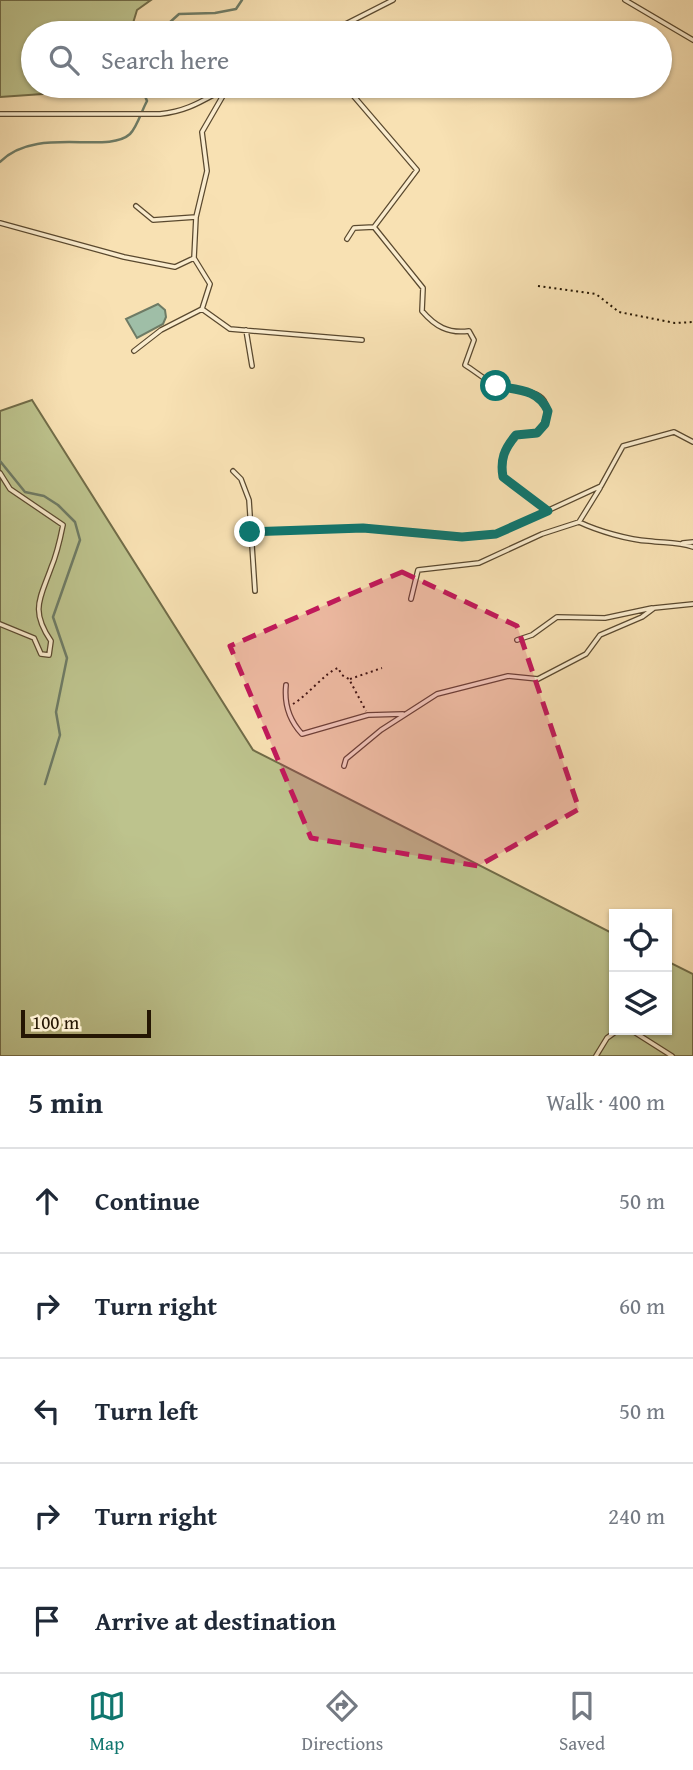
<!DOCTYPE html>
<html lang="en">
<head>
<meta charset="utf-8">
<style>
	body { margin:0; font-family:"Gentium Book Plus",serif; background:#f6f6f7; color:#1f2937 }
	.controls { position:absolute; right:21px; bottom:21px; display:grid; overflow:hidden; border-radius:0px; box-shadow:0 2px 5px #0004 }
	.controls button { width:63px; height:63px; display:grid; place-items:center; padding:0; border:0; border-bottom:2px solid #e0e1e3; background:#fff; color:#1f2937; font:35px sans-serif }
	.scale { position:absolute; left:21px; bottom:18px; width:130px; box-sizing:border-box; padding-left:7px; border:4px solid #251603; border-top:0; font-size:19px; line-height:24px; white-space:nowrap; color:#251603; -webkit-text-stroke:5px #faecce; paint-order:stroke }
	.stop { position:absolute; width:21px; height:21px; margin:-16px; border:5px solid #0f766e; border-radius:50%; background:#fff }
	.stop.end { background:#0f766e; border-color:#fff; box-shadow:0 2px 7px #0008 }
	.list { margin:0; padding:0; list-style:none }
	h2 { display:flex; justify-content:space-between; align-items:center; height:91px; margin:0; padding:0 28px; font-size:30px }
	h2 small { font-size:23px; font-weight:400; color:#747a83 }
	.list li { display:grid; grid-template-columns:46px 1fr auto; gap:21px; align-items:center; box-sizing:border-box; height:105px; padding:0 28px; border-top:2px solid #e0e1e3 }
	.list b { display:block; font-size:26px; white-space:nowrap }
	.list em { font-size:23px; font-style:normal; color:#747a83 }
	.icon { flex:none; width:38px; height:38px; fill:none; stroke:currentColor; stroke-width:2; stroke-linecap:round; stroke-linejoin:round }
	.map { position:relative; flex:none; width:693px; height:1056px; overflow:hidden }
	.search { position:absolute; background:#fff; box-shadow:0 2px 5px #0004; left:21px; right:21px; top:21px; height:77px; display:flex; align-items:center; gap:18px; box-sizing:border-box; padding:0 24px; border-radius:38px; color:#747a83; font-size:26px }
	.sheet { height:616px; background:#fff }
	nav { display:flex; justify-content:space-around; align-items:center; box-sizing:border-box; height:98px; border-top:2px solid #e0e1e3; background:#fff; font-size:19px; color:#747a83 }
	nav a { display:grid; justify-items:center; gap:4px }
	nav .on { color:#0f766e }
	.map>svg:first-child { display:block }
	.green { fill:#bdc38d; stroke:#716c48; stroke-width:2 }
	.water { fill:#9fbea7; stroke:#6e7b65; stroke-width:2 }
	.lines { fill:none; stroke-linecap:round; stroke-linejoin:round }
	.stream { stroke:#6e7b65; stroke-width:2.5 }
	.lane-casing { stroke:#5a492f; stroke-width:6 }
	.path { stroke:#251603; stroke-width:2; stroke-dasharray:2 3.5; stroke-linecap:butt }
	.lane { stroke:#faecce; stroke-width:3.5 }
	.route { stroke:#0f766e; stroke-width:9 }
	.marked { fill:#c2185b; fill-opacity:0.2; stroke:#c2185b; stroke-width:5; stroke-dasharray:14 9; stroke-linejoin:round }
</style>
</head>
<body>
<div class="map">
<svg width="693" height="1056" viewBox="0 0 693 1056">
	<rect width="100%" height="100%" fill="#f8e1b3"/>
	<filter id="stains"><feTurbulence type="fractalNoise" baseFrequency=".00286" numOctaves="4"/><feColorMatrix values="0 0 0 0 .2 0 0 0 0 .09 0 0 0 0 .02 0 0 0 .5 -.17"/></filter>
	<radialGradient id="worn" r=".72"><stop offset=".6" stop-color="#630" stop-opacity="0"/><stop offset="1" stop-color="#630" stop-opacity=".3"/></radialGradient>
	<path class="green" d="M0,0H151L137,10L130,33H33V86H115L114,89L0,97Z
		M32,400L253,750L614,934V1030H667V961L693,974V1056H0V411Z"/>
	<path class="water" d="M158,304L165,310L166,317L163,324L137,338L126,319Z"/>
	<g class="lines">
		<path class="stream" d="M158,33L179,14L215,13L236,9L242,0
			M0,162C36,125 107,155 130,134C137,127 142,110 147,101L141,86
			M0,461L25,492L44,496L58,505L75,522L80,540L53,617L67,658L56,712L60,735L45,784"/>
		<g class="lane-casing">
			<path id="lane" d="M625,0L693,40
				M328,33L393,0
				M345,86L417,170L374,227L423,288L422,311C435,326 448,334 469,331L474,340L465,365C475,371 486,381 497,386C507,390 519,389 529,392C553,397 549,419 537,434L516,435C504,449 500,460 503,477L548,511
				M228,87L202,132L207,171L196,217L194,258L210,284L202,309L230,329L362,340
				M0,114H160C189,111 203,100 228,87
				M136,206L153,220L196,217
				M0,223L124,257L175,267L194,258
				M347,239L354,228L374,227
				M246,330L252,366
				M134,351L161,330L202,309
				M233,471L241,479L249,500L255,591
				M0,473L10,489L63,525C60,540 57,554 51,568C40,599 30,610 51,641L49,655L41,654L34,638L0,624
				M579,522C598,531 629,540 649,541C664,543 678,542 693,547
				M250,532L363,528L462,537L497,534L601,486L623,446L674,432L693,442
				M683,543L693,542
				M411,599L418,570L479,563L542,534L579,522L600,488
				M517,640L532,635L557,617L605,618L652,608
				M286,685C284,704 289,720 302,734L368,715L403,714
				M344,766L346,759L381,730L437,694L508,676L538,679L586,654L600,635L642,617L654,608L693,604
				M631,1030L672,1056
				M596,1056L607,1038L618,1030"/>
		</g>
		<path class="path" d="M538,286L596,294L619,312L675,323L693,322
			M350,679L382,668
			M293,704C308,695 326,672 338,668L342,675L349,679L366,711"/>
		<use href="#lane" class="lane"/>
	</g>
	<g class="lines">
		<path class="route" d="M250,532L363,528L462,537L496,534L548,511L503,477C500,460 504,449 516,435L537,433L545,424L548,411C538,389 518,390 496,386"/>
	</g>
	<path class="marked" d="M402,572L517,626L579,809L478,866L311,838L230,646Z"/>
	<rect width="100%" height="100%" filter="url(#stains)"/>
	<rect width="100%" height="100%" fill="url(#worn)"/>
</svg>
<div class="controls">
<button><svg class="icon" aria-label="locate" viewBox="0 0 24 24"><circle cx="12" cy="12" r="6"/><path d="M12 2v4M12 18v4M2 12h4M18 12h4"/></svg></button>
<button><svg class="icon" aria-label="layers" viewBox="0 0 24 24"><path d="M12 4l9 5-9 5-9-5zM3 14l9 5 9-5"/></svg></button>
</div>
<div class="scale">100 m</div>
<div class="stop" style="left:496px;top:386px"></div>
<div class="stop end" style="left:250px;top:532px"></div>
<div class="search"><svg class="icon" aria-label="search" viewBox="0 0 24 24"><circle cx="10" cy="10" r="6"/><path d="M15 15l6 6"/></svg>Search here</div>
</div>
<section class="sheet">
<h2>5 min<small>Walk · 400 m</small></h2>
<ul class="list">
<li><svg class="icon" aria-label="ahead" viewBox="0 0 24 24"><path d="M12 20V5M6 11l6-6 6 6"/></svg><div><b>Continue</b></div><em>50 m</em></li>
<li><svg class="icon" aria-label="right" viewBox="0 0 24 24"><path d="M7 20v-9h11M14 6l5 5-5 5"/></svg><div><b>Turn right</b></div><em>60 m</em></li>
<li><svg class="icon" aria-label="left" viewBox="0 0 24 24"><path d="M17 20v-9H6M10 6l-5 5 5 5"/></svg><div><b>Turn left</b></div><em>50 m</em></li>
<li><svg class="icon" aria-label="right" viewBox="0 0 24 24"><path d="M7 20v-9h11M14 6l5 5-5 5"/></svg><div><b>Turn right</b></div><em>240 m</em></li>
<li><svg class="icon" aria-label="arrive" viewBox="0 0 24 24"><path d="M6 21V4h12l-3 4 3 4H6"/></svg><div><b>Arrive at destination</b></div></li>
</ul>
</section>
<nav>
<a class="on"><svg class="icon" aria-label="map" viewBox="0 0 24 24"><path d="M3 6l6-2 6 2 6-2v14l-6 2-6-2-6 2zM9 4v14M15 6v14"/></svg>Map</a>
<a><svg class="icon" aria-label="directions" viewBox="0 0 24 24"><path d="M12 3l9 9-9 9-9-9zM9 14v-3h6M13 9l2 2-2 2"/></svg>Directions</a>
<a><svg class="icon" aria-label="saved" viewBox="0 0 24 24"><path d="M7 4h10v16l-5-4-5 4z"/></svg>Saved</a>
</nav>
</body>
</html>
